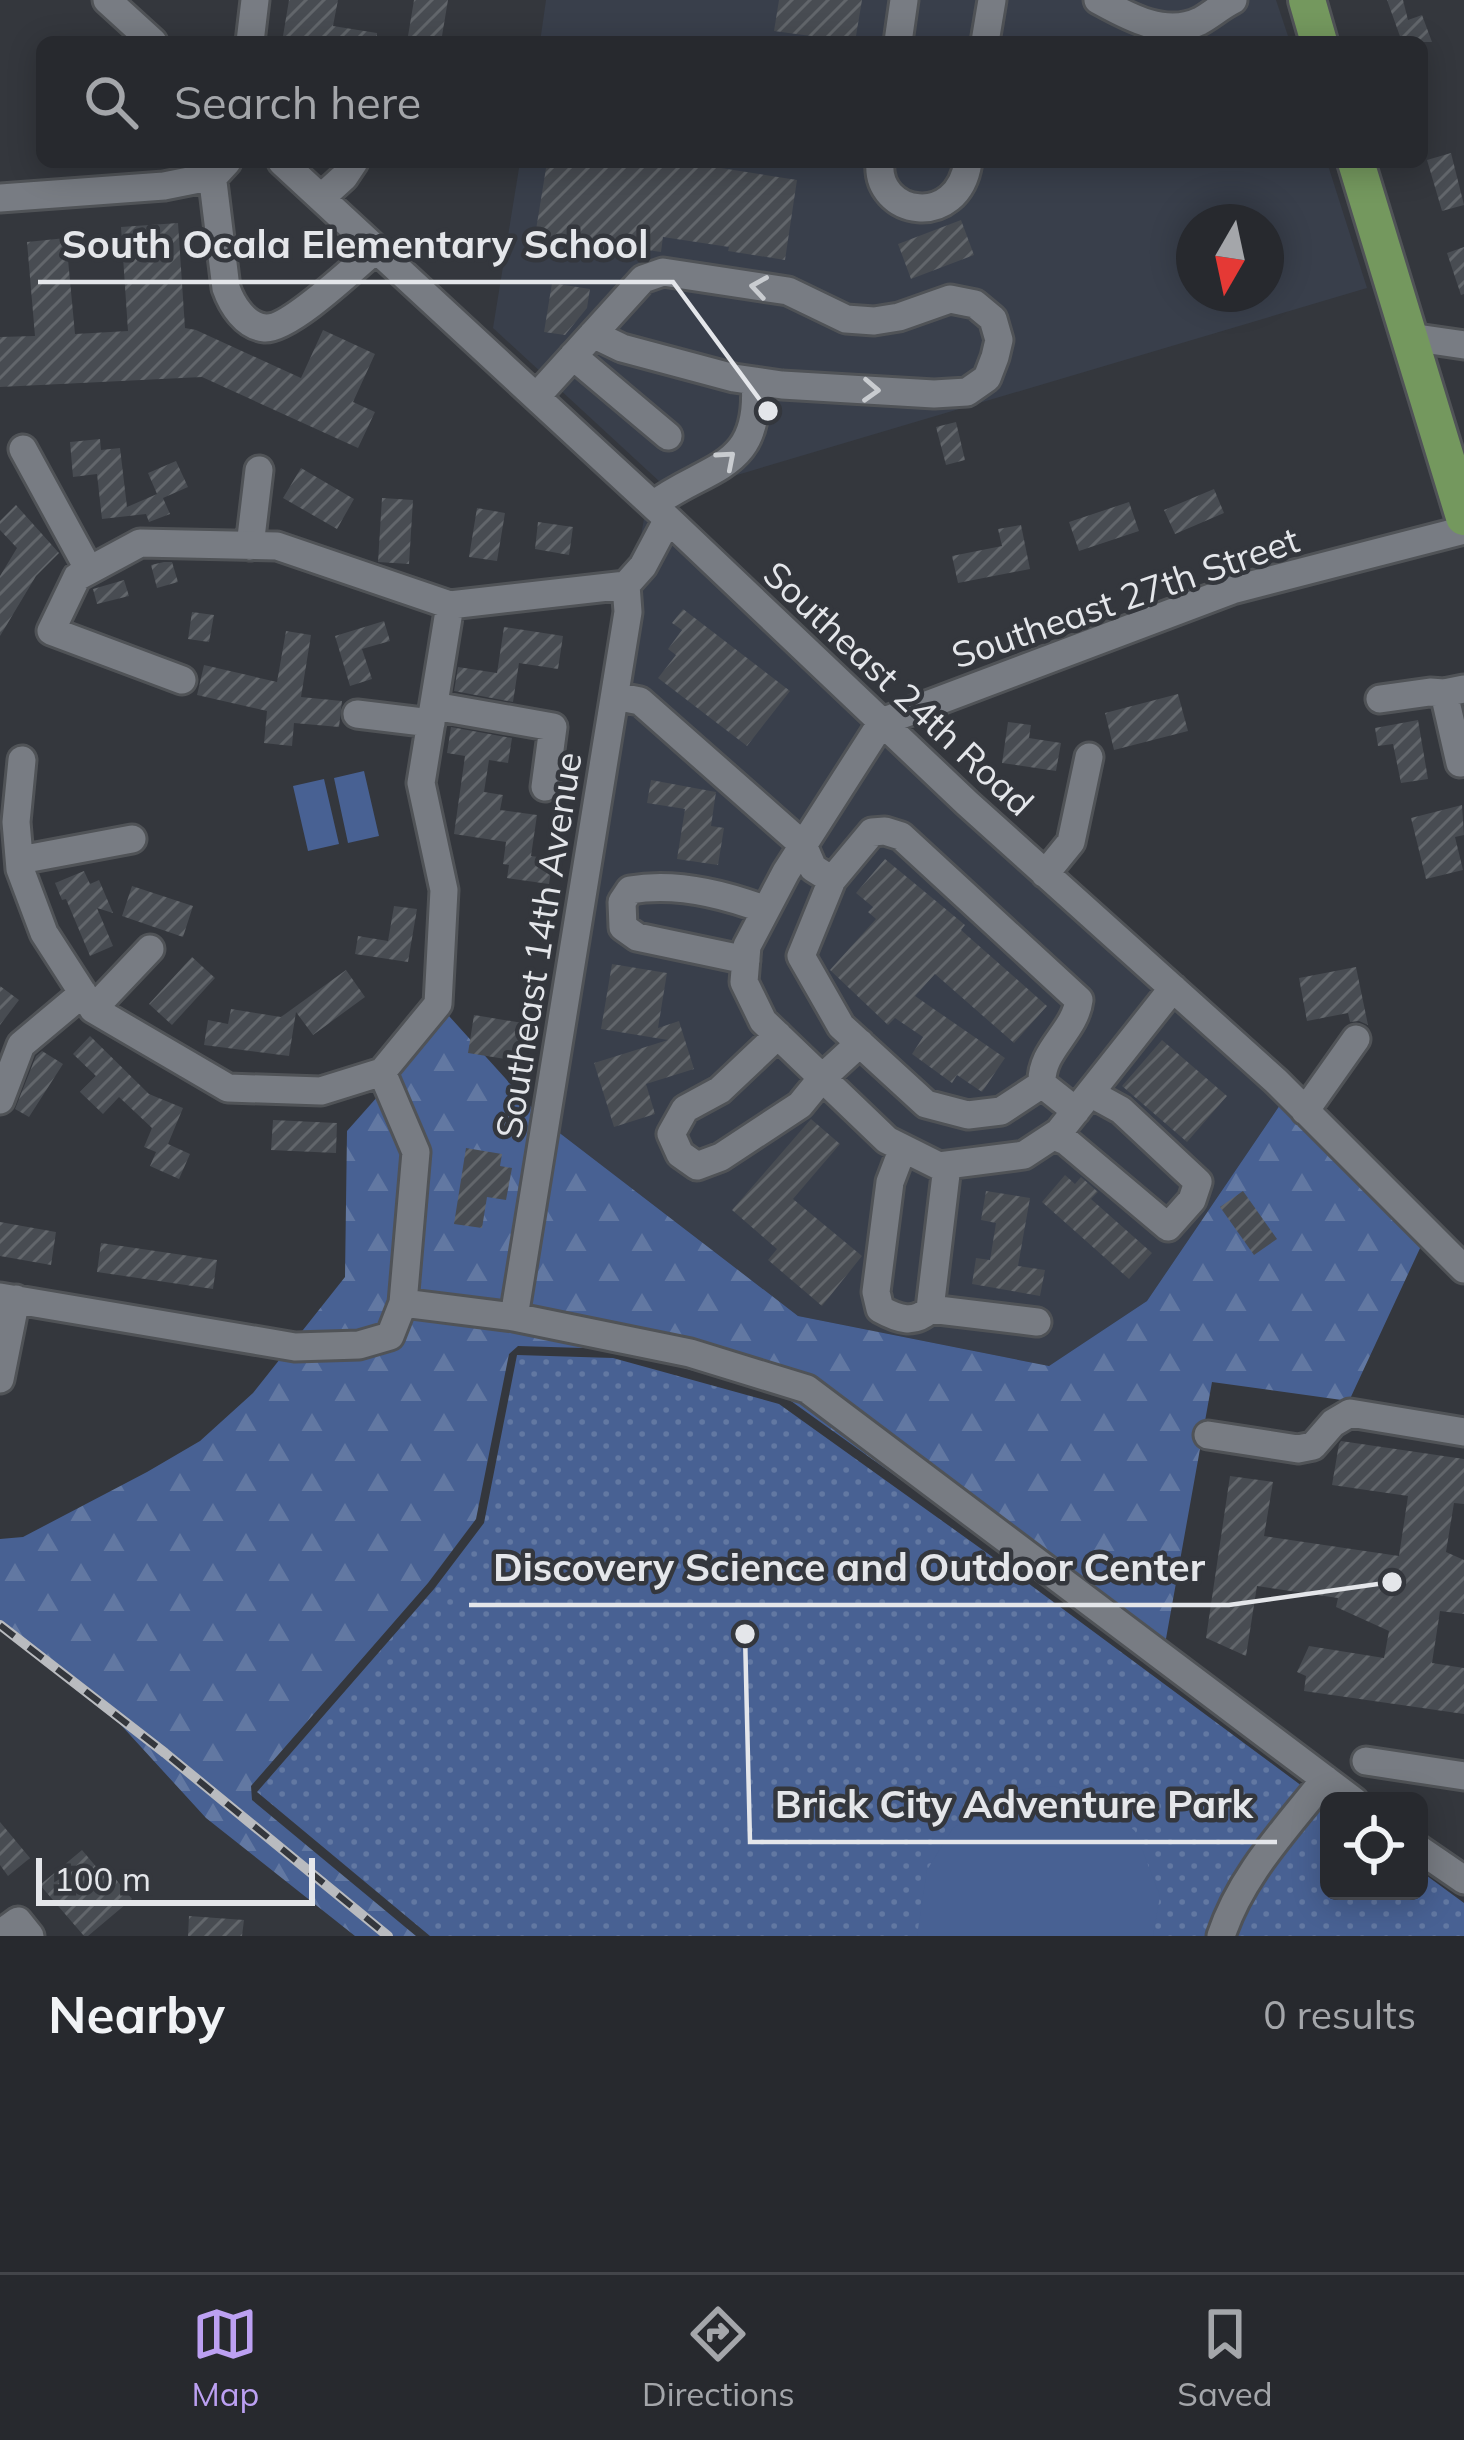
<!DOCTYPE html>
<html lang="en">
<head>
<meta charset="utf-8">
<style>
	body { margin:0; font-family:Mulish,sans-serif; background:#2f3136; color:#f1f3f6 }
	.controls { position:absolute; right:36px; bottom:36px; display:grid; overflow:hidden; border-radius:18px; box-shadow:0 6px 30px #0003 }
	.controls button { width:108px; height:108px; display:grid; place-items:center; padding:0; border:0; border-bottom:3px solid #43454a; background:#27292e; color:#f1f3f6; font:60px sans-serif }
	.compass { position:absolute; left:1176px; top:204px; width:108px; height:108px; border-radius:50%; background:#27292e; box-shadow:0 6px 30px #0003; rotate:189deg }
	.scale { position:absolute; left:36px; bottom:30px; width:279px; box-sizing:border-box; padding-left:12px; border:6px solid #e4e6ea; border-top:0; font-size:33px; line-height:42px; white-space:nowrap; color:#e4e6ea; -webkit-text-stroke:9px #34373d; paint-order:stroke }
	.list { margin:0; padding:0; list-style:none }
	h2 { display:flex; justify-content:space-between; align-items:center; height:156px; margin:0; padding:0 48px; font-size:51px }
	h2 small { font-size:39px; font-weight:400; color:#a4a6aa }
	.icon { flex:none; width:66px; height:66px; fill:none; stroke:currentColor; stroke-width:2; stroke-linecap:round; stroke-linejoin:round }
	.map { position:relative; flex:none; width:1464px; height:1936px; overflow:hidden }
	.search { position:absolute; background:#27292e; box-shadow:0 6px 30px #0003; left:36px; right:36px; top:36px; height:132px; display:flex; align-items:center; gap:30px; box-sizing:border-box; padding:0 42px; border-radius:18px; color:#a4a6aa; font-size:45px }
	.sheet { height:336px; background:#27292e }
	nav { display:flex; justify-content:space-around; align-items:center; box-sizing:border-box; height:168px; border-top:3px solid #43454a; background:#27292e; font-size:33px; color:#a4a6aa }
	nav a { display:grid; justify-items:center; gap:6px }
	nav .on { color:#bca0f2 }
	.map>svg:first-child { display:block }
	.built { fill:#393f4b; fill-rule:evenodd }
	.grass { fill:url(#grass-dots) }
	.forest { fill:url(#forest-firs) }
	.pitch { fill:#486193 }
	.building { fill:url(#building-hatch) }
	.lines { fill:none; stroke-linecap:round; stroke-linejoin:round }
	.minor-casing { stroke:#505357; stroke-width:33 }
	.major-casing { stroke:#505357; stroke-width:42 }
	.minor { stroke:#787c83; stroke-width:27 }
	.major { stroke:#74985e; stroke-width:36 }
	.rail-casing { stroke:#b9bbbf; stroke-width:10 }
	.rail { stroke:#34373d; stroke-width:6; stroke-dasharray:18; stroke-linecap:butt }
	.oneway { stroke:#c9ccd0 }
	.labels { text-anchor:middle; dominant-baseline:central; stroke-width:9; stroke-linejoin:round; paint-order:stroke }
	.street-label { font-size:36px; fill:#e4e6ea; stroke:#34373d }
	.leader { fill:none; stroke:#e4e6ea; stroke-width:4.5 }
	.callout-dot { fill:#e4e6ea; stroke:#34373d; stroke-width:4.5 }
	.callout-label { font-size:39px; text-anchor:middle; font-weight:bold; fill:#e4e6ea; stroke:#34373d; stroke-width:9; stroke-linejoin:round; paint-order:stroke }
</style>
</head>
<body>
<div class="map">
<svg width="1464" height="1936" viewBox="0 0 1464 1936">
	<defs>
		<pattern id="grass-dots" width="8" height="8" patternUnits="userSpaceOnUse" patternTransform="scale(3)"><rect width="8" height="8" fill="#486193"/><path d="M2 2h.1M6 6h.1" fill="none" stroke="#6278a2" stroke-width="1.8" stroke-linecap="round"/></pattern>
		<pattern id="forest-firs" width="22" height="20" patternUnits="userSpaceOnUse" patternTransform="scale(3)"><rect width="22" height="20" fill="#486193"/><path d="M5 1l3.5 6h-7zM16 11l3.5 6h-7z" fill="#6278a2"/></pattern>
		<pattern id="building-hatch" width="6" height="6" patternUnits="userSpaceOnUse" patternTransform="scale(3)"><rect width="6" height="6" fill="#484c52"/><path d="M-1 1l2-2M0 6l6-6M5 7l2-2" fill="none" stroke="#62666b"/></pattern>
	</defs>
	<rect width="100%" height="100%" fill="#34373d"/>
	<path class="built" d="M546,0H1276L1290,42H540Z
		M520,162H1327L1367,288L673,494L493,328ZM1194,222H1266V294H1194Z
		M645,512L1282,1102L1147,1301L1049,1366L798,1316L544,1121Z"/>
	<path class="grass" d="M517,1355L613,1358L779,1404L994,1558L1329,1806V1891H1419V1870L1464,1903V1936H430L257,1792L434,1589L484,1523Z"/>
	<path class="forest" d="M449,1016L544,1121L798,1316L1049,1366L1147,1301L1282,1102L1422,1244L1349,1401L1212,1382L1162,1661L1380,1801H1338L999,1550L784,1396L616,1349L518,1346L509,1354L476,1519L428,1583L251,1786L252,1800L416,1936H355L206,1818L120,1724L0,1630V1539L23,1537L147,1472L200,1441L253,1393L345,1277L347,1131Z"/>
	<path class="pitch" d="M364,771L379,836L348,843L334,778Z
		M324,779L339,844L308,851L293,786Z
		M1054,1786L1104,1804L1135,1831L1160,1896L1153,1936H917L927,1870L953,1828L1005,1791Z"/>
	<path class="building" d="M289,0H338L333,26L377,33V42H282Z
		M414,0H448L441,42H407Z
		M779,0H862L855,42L774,31Z
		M1387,0H1403L1408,20L1422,15L1432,42H1402Z
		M1451,153L1464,205L1442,211L1427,160Z
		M547,162H708L722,164L721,168L797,180L785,260L728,251L729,247L663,237L661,252L626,247L625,255L534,242Z
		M961,220L974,255L911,279L898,244Z
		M178,223L185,328L196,330L301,378L323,330L375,354L353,402L375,412L358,448L202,377L0,387V337L35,336L27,242L66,238L75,334L128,331L121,227Z
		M1464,247V294L1461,295L1447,253Z
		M552,283L590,289L587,308L565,335L544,332Z
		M956,422L965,460L946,465L936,427Z
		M100,439L101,450L120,448L127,507L157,494L148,473L176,461L188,487L163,498L170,514L149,522L146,514L102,519L97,474L73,477L70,442Z
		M301,468L354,499L337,529L283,498Z
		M1214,489L1224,513L1175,534L1164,510Z
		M382,498L413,500L409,564L378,562Z
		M1129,502L1139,531L1079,551L1069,522Z
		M16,505L59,553L36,576L0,636V576L17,548L0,530V521Z
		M477,508L505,513L497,561L469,557Z
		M538,522L573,527L569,555L535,549Z
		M1021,525L1030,569L958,583L952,556L1002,546L998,529Z
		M164,562H172L178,582L157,588L151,565Z
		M124,580L129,596L97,604L93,589Z
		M683,609L790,691L747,746L658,678L676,655L668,649L682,630L672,623Z
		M192,612L214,615L209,642L188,639Z
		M384,621L390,641L362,649L372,679L350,686L335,636Z
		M504,627L563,636L558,669L519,663L513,702L454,691L458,667L497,673Z
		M286,631L311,635L301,697L342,701L339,727L294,723L292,746L264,743L267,711L197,695L204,665L277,682Z
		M1178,694L1188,731L1114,750L1105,713Z
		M1418,720L1428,779L1401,783L1393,744L1378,746L1375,728Z
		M1008,722L1031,725L1029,738L1061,743L1056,771L1002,763Z
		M451,727L512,738L508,763L489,760L484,792L503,795L500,810L537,815L531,856L553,859L549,884L507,878L509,865L503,864L506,842L454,834L465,756L447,753Z
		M651,780L716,792L711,826L724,828L718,865L677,859L685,809L647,803Z
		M1462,805L1464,835L1455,837L1463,870L1426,879L1411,818Z
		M885,859L965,925L961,930L1047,1006L1014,1043L935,974L915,996L1005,1058L982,1092L957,1075L952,1083L912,1054L923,1037L895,1018L888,1025L830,970L876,919L868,912L873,907L856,893Z
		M84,871L90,884L99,880L113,913L97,908L113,946L90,956L66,899L62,900L55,883Z
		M132,886L193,906L183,937L122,916Z
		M394,906L417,909L408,962L355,954L358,936L388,941Z
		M192,957L215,978L172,1025L149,1004Z
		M612,964L667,973L658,1028L679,1021L694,1069L646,1084L655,1114L614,1127L594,1063L668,1040L601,1029Z
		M1356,967L1368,1025L1359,1021L1350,1022L1348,1013L1307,1021L1299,978Z
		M346,970L365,997L313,1035L296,1012L289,1056L204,1045L208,1020L228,1024L231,1009L281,1017Z
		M0,986L19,1000L0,1025Z
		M474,1015L523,1023L517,1061L468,1053Z
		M90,1036L149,1094L183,1108L168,1144L190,1154L179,1179L150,1166L156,1152L144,1147L152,1128L119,1097L103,1114L80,1092L96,1076L73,1054Z
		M1162,1040L1227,1096L1187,1142L1122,1086Z
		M42,1051L63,1064L29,1117L15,1109L36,1056Z
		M811,1119L840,1144L793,1199L862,1256L822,1306L768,1260L777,1249L732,1210Z
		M273,1120L337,1123L336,1153L271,1150Z
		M466,1148L502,1154L500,1166L512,1168L506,1200L487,1197L482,1228L454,1224Z
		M1065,1175L1075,1184L1081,1177L1098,1192L1091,1199L1152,1253L1129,1279L1042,1202Z
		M986,1191L1030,1198L1018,1266L1045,1270L1040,1296L972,1284L976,1258L990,1260L996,1223L981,1220Z
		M1243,1191L1277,1239L1254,1255L1220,1207Z
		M0,1222L56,1232L51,1265L0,1256Z
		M101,1243L217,1260L213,1289L97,1272Z
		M1341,1441L1464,1459V1504L1454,1503L1446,1552L1464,1560V1614L1440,1611L1432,1663L1464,1668V1714L1304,1691L1306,1676L1297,1672L1309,1646L1384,1658L1389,1631L1336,1607L1338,1598L1257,1586L1246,1656L1206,1638L1230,1476L1273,1482L1264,1536L1399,1556L1408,1496L1332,1485L1339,1444Z
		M0,1822L30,1858L8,1876L0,1865Z
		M82,1850L109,1882L114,1877L132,1899L88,1936H84L40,1885Z
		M189,1916L244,1920L242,1936H188Z"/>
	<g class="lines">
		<g class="minor-casing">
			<path id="minor" d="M107,0L153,42
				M1098,0C1127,16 1165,38 1200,21C1211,15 1221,6 1233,0
				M250,42L255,0
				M898,42L904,0
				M985,42L992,0
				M227,162L214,176L213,182L226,288C232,305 245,326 265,328C289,330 356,266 376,249
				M282,162L668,519L967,803L1276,1081L1464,1269
				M880,162C875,216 958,230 968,162
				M0,198L164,186L214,176
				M321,198L344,177L354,162
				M1410,337L1464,345
				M573,356L668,436
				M536,397L643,279L663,272L788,291L846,319L874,321L899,317L950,299L975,304L993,319L999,340L995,357L987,378L967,392L934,394L782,385L734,378L622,348L593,334
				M23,449L89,570
				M653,505C708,464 762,471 755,381
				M250,546L259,470
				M182,680L51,631L77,577L140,543L277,546L450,605L626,585L643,566L668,519
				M615,696L640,701L803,845L813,868L832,880L801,956L841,1026L926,1104L968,1115L1001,1111L1042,1084L1076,1111
				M1380,699L1430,692L1444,693
				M434,706L553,727L545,787
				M357,714L431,723
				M22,760L16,822L20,869L44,933L93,1009L228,1088L321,1091L382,1072L438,1004L444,890L421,783L450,605
				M1460,763L1444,693L1464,689
				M20,860L132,839
				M1045,874L1071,842L1089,757
				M832,880L872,832L885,831L901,836L1079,1000C1075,1032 1040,1050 1042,1084
				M746,960L637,937L623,927L622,902L630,890C674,882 724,894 766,910
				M1173,988L1059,1132L1024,1155L939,1166L887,1140L763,1021L744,982L747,946L766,910L786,872L882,722L1232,590L1464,530
				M93,1009L150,949
				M778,1035L720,1090L685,1109L671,1134L680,1154L697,1166L721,1157L800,1105L822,1078L860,1043
				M382,1072L416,1152L403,1303L514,1317L690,1353L807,1389L1354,1801
				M0,1100L21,1045L83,993
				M1305,1111L1356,1039
				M1054,1136L1066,1141L1168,1227L1192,1200L1198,1182L1121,1110L1090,1093
				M903,1148L890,1182L876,1292L880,1309C898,1319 914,1325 930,1309
				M947,1166L930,1309L1037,1322
				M0,1297L295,1347L359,1345L390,1336L403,1303
				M514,1317L628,612L626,585
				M0,1379L16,1299
				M1208,1435L1298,1449L1313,1446L1333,1423L1350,1413L1464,1432
				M1366,1761L1464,1776
				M1419,1849L1464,1880
				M0,1934L18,1921L30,1936
				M1221,1936C1241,1875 1286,1829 1325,1779"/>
		</g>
		<g class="major-casing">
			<path id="major" d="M1307,0L1319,42
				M1356,162L1464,517"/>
		</g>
		<use href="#minor" class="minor"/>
		<use href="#major" class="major"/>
		<g class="rail-casing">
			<path id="rail" d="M0,1625L165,1753L388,1936"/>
		</g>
		<use href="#rail" class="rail"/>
	</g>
	<defs><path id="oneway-chevron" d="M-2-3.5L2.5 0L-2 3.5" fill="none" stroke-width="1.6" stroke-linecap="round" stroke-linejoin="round" transform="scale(3)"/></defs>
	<g class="oneway">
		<use href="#oneway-chevron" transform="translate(759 287) rotate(-171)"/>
		<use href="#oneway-chevron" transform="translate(871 390) rotate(3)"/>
		<use href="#oneway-chevron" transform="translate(727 459) rotate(-41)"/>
	</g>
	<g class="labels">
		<g class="street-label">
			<text transform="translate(1125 597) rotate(-19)">Southeast 27th Street</text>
			<text transform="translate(899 688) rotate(43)">Southeast 24th Road</text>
			<text transform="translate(538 945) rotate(-81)">Southeast 14th Avenue</text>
		</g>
	</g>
	<path class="leader" d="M768 411L673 282H38M1392 1582L1229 1605H469M745 1634L750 1842H1277"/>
	<g class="callout-dot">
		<circle cx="768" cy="411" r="12"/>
		<circle cx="1392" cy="1582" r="12"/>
		<circle cx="745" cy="1634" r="12"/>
	</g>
	<g class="callout-label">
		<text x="355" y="258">South Ocala Elementary School</text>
		<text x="849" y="1581">Discovery Science and Outdoor Center</text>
		<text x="1014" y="1818">Brick City Adventure Park</text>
	</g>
</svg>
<div class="controls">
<button><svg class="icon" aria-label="locate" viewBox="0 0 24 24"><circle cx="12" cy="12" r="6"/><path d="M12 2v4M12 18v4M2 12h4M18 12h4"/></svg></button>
</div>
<svg class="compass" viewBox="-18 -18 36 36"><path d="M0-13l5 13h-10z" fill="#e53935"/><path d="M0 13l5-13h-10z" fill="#a4a6aa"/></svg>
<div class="scale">100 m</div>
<div class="search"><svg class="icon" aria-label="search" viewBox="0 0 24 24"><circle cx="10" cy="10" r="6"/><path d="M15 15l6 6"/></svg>Search here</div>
</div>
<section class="sheet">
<h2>Nearby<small>0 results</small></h2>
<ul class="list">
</ul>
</section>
<nav>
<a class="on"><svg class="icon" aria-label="map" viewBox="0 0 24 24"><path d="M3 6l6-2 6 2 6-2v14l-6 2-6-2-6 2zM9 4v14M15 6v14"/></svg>Map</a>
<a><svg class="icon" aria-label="directions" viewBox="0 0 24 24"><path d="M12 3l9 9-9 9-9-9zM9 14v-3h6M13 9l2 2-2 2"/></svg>Directions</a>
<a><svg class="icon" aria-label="saved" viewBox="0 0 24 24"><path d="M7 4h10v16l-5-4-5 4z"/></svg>Saved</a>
</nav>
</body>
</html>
